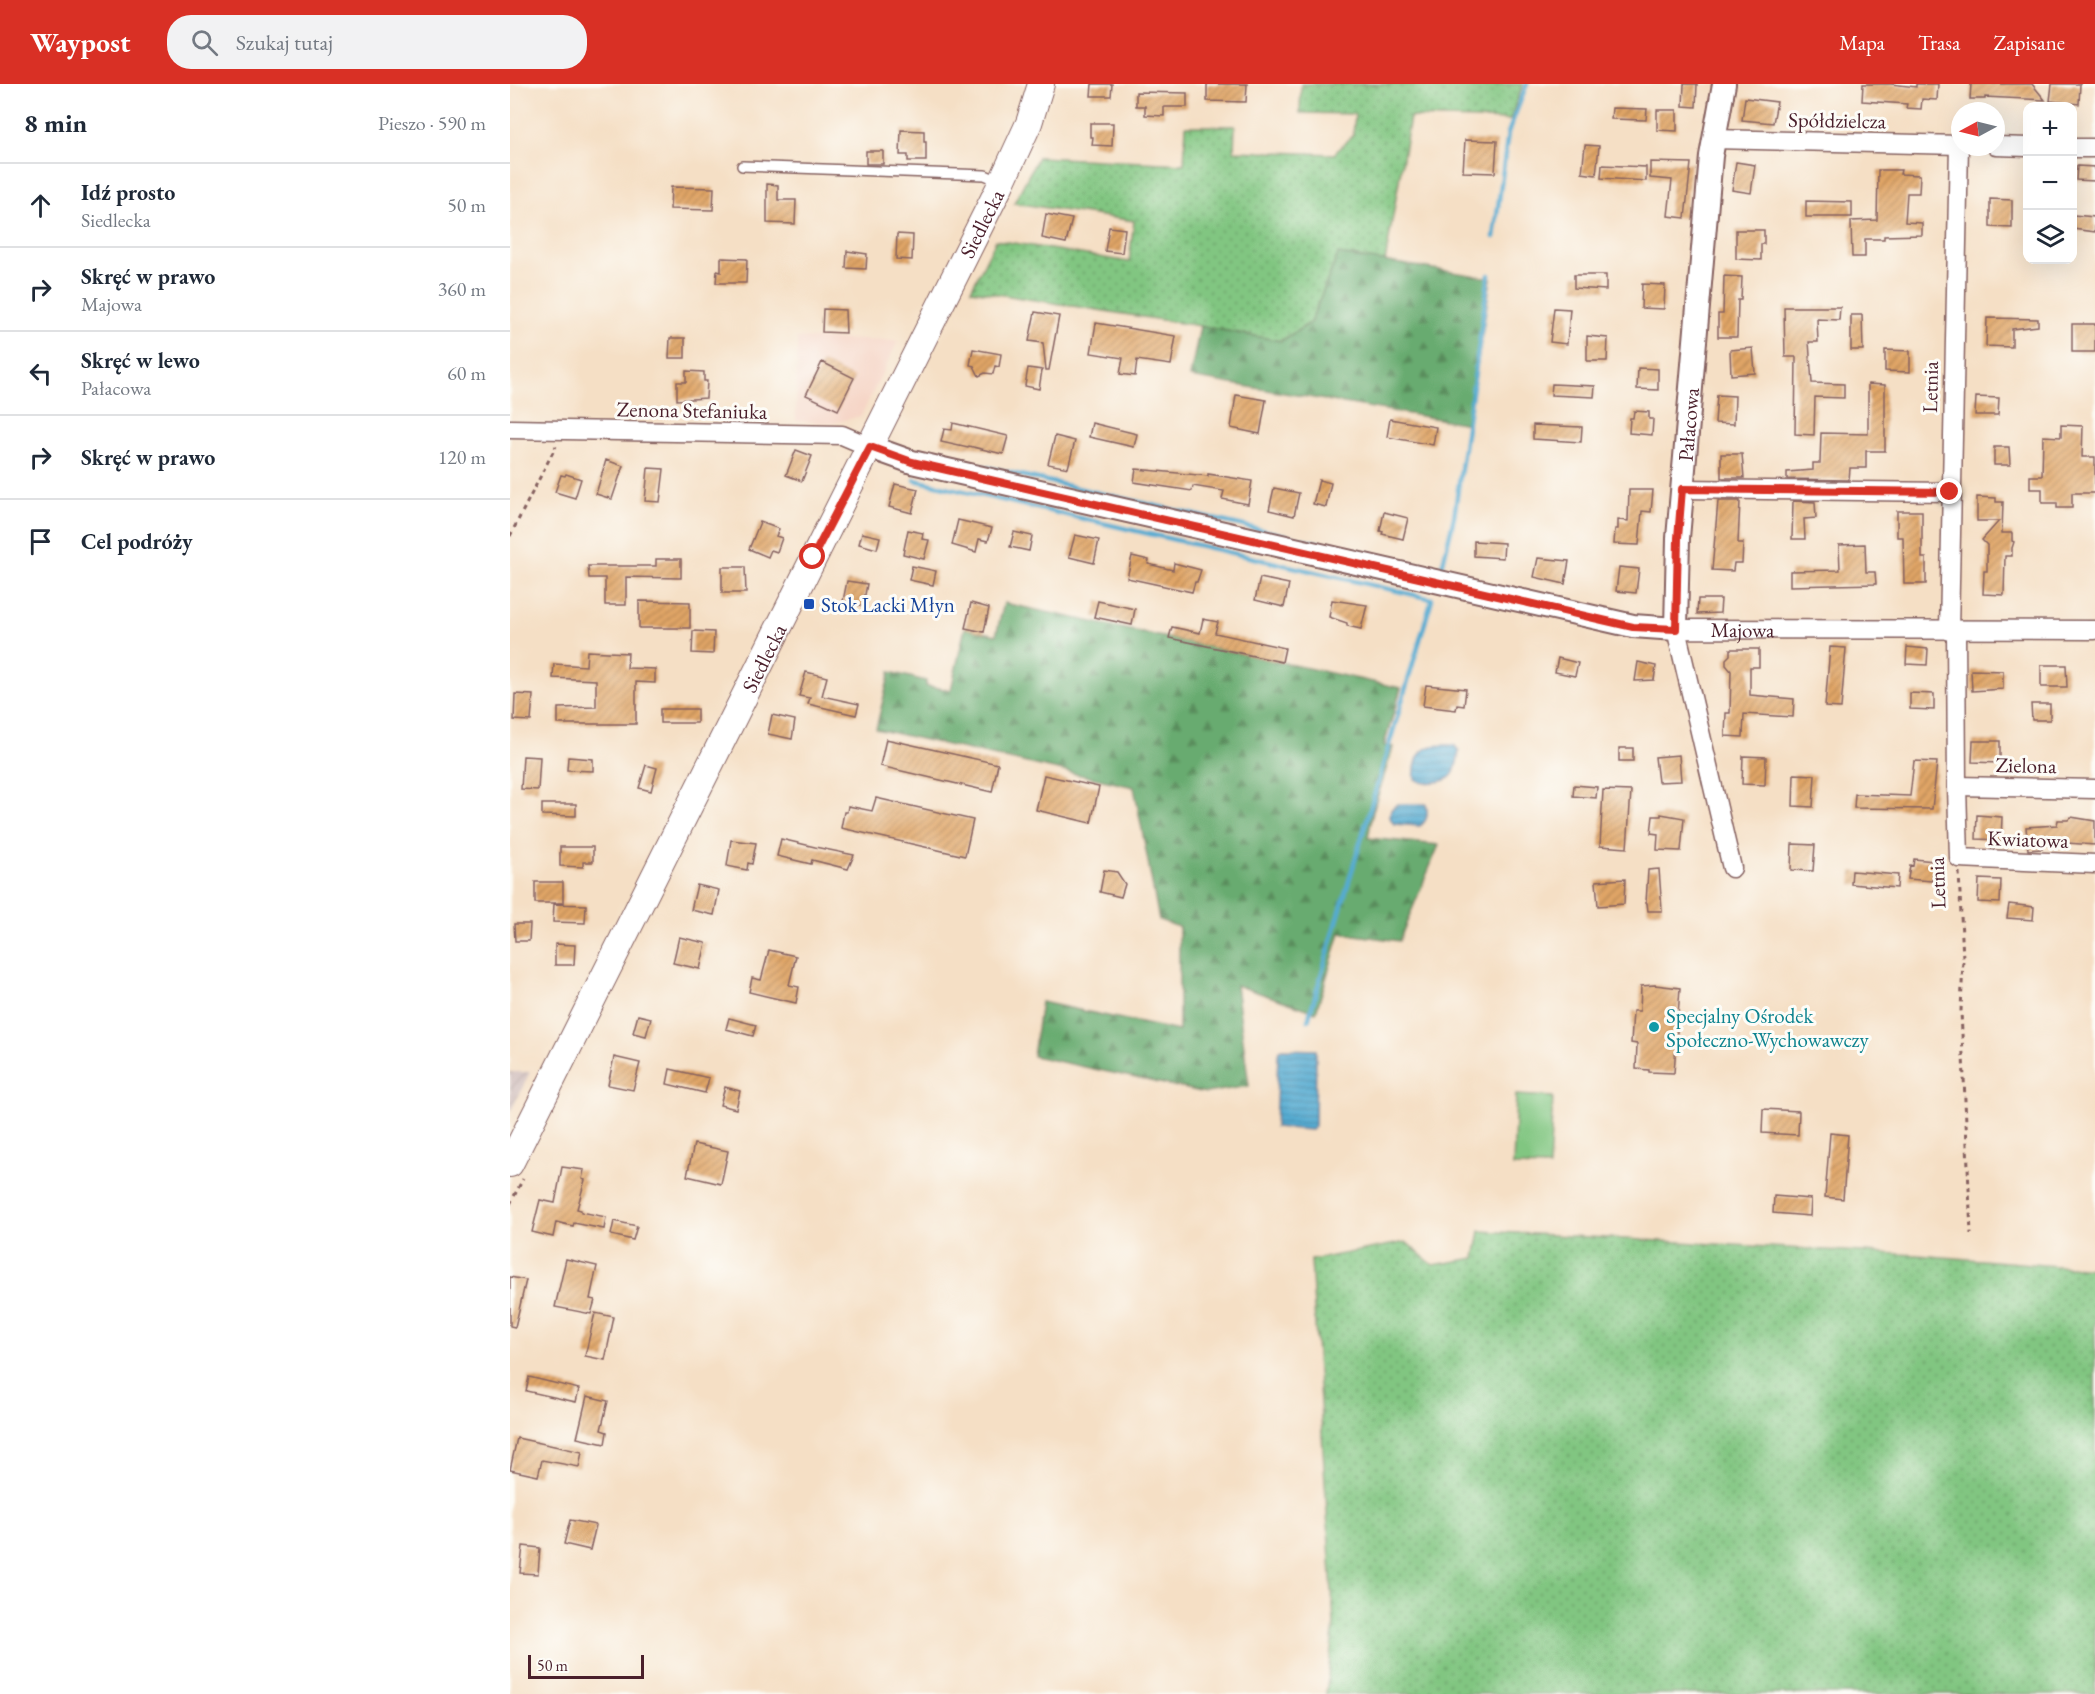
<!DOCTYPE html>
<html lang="pl">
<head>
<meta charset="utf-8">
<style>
	body { margin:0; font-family:"EB Garamond",serif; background:#f2f2f3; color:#1f2937 }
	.controls { position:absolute; right:18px; top:18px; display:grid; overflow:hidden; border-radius:12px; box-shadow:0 6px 24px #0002 }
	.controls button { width:54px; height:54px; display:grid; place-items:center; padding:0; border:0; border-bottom:2px solid #e0e1e3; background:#fff; color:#1f2937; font:30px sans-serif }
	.compass { position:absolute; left:1441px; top:18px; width:54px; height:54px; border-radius:50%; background:#fff; box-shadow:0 6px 24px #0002; rotate:263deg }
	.scale { position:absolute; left:18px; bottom:15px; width:116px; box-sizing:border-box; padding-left:6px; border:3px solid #4a1f2b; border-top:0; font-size:16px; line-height:21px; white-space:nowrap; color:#4a1f2b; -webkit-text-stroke:4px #fdfcf7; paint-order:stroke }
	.stop { position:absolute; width:18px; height:18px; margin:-14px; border:4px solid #d93025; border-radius:50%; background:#fff }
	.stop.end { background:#d93025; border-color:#fff; box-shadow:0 2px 6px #0008 }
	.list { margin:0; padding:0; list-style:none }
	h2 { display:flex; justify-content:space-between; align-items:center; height:78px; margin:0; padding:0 24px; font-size:26px }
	h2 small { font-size:20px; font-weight:400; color:#747a83 }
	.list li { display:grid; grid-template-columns:39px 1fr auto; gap:18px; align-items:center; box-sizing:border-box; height:84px; padding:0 24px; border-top:2px solid #e0e1e3 }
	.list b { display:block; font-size:22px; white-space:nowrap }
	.list p { margin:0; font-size:20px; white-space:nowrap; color:#747a83 }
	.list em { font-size:20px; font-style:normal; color:#747a83 }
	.icon { flex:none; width:33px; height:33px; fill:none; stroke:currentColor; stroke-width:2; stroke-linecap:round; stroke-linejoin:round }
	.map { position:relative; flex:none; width:1585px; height:1610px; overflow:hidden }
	header { display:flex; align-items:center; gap:36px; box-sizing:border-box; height:84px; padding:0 30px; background:#d93025; color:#fff }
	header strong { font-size:28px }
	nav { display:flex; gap:33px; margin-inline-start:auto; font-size:21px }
	.search { width:420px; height:54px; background:#f2f2f3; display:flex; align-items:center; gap:15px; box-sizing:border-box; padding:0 21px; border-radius:24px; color:#747a83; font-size:22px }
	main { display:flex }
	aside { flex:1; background:#fff }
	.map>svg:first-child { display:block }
	.built { fill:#f5d2c2 }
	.industrial { fill:url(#industrial-furrows) }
	.grass { fill:url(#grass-dots); stroke:#667256; stroke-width:1.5 }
	.forest { fill:url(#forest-firs); stroke:#59654d; stroke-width:1.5 }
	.garden { fill:#81c681; stroke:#667256; stroke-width:1.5 }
	.water { fill:url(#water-rules); stroke:#50657e; stroke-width:1.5 }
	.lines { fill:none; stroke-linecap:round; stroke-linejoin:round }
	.stream { stroke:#55abd1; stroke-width:4.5 }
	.building { fill:url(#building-hatch) }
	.service-casing { stroke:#866261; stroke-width:12 }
	.minor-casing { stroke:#866261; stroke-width:21 }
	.tertiary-casing { stroke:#866261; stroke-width:26 }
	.secondary-casing { stroke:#866261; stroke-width:28 }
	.path { stroke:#866261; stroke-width:3; stroke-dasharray:4.5 4.5; stroke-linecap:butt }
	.service { stroke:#fff; stroke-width:9 }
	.minor { stroke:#fff; stroke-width:18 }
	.tertiary { stroke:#fff; stroke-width:22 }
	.secondary { stroke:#fff; stroke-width:26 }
	.route { stroke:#d93025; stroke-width:8 }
	.transit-dot { fill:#1a4fb4; stroke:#fdfcf7; stroke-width:2 }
	.culture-dot { fill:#0f9aa8; stroke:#fdfcf7; stroke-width:2 }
	.labels { text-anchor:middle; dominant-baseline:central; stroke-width:6; stroke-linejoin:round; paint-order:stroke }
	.street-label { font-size:21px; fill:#4a1f2b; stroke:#fdfcf7 }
	.transit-label { font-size:21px; fill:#164399; stroke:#fdfcf7; text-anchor:start }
	.culture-label { font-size:21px; fill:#0d838f; stroke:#fdfcf7; text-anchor:start }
</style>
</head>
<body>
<header>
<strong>Waypost</strong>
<div class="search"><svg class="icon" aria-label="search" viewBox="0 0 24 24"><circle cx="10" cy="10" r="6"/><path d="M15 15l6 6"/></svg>Szukaj tutaj</div>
<nav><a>Mapa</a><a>Trasa</a><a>Zapisane</a></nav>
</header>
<main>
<aside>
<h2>8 min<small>Pieszo · 590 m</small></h2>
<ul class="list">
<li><svg class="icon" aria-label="ahead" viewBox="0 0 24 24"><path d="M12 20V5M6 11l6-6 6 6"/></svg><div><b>Idź prosto</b><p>Siedlecka</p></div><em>50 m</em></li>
<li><svg class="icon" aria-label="right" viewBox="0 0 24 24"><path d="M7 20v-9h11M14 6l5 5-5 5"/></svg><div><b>Skręć w prawo</b><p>Majowa</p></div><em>360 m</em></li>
<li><svg class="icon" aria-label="left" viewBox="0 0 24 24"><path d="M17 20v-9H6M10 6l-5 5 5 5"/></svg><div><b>Skręć w lewo</b><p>Pałacowa</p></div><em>60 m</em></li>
<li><svg class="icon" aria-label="right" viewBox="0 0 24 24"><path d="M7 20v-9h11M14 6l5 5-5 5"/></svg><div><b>Skręć w prawo</b></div><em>120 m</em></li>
<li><svg class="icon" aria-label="arrive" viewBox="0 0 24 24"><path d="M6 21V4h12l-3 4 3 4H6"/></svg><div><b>Cel podróży</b></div></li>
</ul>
</aside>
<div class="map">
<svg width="1585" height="1610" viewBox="0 0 1585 1610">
	<defs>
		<pattern id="industrial-furrows" width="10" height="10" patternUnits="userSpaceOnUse" patternTransform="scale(1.5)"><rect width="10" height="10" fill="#d1bfbd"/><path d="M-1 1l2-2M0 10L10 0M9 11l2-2" fill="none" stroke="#b5a4a3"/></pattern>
		<pattern id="grass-dots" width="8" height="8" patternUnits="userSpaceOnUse" patternTransform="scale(1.5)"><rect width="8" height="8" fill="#81c681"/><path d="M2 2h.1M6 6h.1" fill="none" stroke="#6ca06a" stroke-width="1.8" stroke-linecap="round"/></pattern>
		<pattern id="forest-firs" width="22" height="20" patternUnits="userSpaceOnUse" patternTransform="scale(1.5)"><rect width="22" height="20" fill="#68ab6f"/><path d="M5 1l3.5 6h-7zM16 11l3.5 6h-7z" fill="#588b5b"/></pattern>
		<pattern id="water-rules" width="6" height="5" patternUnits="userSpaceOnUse" patternTransform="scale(1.5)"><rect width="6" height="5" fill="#55abd1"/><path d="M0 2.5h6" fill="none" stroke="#488baa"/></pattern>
		<pattern id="building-hatch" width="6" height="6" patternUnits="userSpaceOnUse" patternTransform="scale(1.5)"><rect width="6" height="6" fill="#e0a566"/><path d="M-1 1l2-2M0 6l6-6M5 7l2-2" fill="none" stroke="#b88654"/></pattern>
	</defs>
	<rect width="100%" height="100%" fill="#fdfcf7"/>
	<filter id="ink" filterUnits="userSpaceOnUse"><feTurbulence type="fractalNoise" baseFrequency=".0167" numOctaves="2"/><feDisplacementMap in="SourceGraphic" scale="12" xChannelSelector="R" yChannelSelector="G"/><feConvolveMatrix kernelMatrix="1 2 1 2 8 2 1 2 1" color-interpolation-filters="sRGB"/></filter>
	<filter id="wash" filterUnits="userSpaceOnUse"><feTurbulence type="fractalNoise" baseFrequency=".008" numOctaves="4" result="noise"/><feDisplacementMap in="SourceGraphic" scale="24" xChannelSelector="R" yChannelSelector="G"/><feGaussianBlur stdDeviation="1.35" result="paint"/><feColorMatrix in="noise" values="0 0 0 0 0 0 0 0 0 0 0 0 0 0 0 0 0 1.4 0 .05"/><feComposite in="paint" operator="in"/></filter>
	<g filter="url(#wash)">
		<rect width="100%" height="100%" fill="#f5dfc5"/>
		<path class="built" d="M287,254L388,257L351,332L324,339L286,337Z"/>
		<path class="industrial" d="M0,988H20L0,1029Z"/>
		<path class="grass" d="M791,0H1013L1000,36L900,33L875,178L828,171L800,239L771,257L690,242L461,206L486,156L619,178L624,137L504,119L528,73L674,80L676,42H725L724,67L824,70L843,51L845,30L790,29Z
			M970,1147L1407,1171L1585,1185V1610H816L824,1539L801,1176L896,1158L923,1181L965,1174Z"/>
		<path class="forest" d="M828,170L981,194L958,340L680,293L690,242L771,257L800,239Z
			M494,519L891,604L874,661L883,663L863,727L858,754L929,761L889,857L830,849L806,928L726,901L739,1002L696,1009L523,972L531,918L669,947V843L649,836L624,703L366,645L380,588L416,597V602L441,606L455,544L486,551Z"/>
		<path class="garden" d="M1006,1011L1043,1013L1039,1083L1003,1082Z"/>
		<path class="water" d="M944,661L949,667C946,685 946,697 925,698C916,699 913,700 905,695C904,688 905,682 907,676C913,659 929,661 944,661Z
			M888,720H916C918,730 918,736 910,742L884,740C877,732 879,725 888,720Z
			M772,965L806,966L805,1042L801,1046L765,1043L768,970L769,966Z"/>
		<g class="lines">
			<path class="stream" d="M984,153L998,49L1017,0
				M458,379L931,487L944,433L979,191
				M405,396L922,515L798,936"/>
		</g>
		<g id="blocks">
			<path class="building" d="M582,0H602L601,12H581Z
				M697,0H737L736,18L697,17Z
				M1174,0H1187L1186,23L1173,22Z
				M1353,0H1381L1406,3V0H1428L1427,16L1412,15L1411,25L1396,24L1397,20L1352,17Z
				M1461,0H1522L1535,16L1475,13V15H1460Z
				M1542,0H1570L1569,20L1540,17Z
				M626,8L677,9V23H654V32L635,31V22H626Z
				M1235,14L1267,18L1263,39L1232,36Z
				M1102,24L1137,25L1136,36L1101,35Z
				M1147,26H1167V47L1147,46Z
				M580,39H603L602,62L582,61L583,53H580Z
				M391,46L414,47V58H416V77H398V71H390Z
				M955,56L987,57L985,89L953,88Z
				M1075,61L1089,62L1086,91L1072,89Z
				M356,67H373V80H356Z
				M1140,78L1181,79L1175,134L1158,132L1162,96L1140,94Z
				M1226,78L1245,81L1241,109L1222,106Z
				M1092,81L1136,83V97L1091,94Z
				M1567,82L1585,83V97L1566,96Z
				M1368,86H1391L1390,90L1410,91L1409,109H1397L1395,138L1412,139V151L1374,152V155H1355V173H1342L1341,137L1367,136Z
				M257,100L268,101V116H286L285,140L257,139Z
				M161,103L204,104L203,126L160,125Z
				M1480,115L1502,116V144L1480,143Z
				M1296,117L1342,118V133H1296Z
				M536,130L562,135L556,159L532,154Z
				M1563,131L1585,133V148L1563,145Z
				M599,143L615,145L612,169L595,167Z
				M1226,146H1254V160H1251V176L1226,175Z
				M387,150L403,151L402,176L386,175Z
				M337,167L357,170L356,185L336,184Z
				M211,174L237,175L236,199H206L207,187L211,188Z
				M1064,191H1096V206L1064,204Z
				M1214,192L1232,193L1231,216H1228L1227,253H1208V230H1213Z
				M1132,200L1155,201L1154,225L1131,224Z
				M1274,223H1330L1329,236L1307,235L1308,258H1299L1302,299L1334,300V314L1305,313L1304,351L1285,350L1286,273H1275Z
				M1044,224L1060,225L1057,260L1040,258Z
				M313,225L335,226L336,249L312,248Z
				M525,228L549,232L539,286H536L533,259L519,257Z
				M1341,231H1352L1353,266H1341Z
				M1477,234L1528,235V242L1502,245V263L1476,262Z
				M586,239L666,252L661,281L627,276L625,292L610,290L613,274L581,269Z
				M1562,240H1585V268H1562Z
				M1077,252L1098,254L1097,277H1077Z
				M160,254H175V274H159Z
				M1243,264L1245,289L1221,291L1220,266Z
				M463,265L491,270L489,283L485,282L483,290L475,289L469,292L464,282L460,281Z
				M1375,266L1400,267V288L1375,287Z
				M312,278L344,294L328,326L296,311Z
				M518,284L532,286L529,305L515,302Z
				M1128,284L1148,285V306L1127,305Z
				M176,287L194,288V297H197L196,314L167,316V298H176Z
				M1042,300L1085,302L1084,313L1041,311Z
				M1358,300L1375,301V367H1356V384H1340L1339,396L1277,395V388L1303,386V379H1310L1311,349L1358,350Z
				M726,311L756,316L750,350L721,344Z
				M1207,311L1225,312L1224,340L1205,339Z
				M1466,313L1489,314L1488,331H1465Z
				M1124,327L1139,328V335H1143L1142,351L1119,349L1120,334H1123Z
				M880,335L926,343L923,361L877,353Z
				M443,339L498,352L493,370L459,362L458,364L431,358L434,345L442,346Z
				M582,339L627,350L624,363L579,353Z
				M1023,341L1072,343L1071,358L1023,355Z
				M1551,341L1573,342L1572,373H1585V409H1562V424H1547V419H1532V405H1520V392H1532L1533,352L1551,353Z
				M545,352L565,357L558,384L538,380Z
				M1484,363H1499L1500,381H1484Z
				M286,366L302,372L292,397L276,391Z
				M1211,370H1232L1234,394H1211Z
				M96,376L113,382L102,415L86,410Z
				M138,384L154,385L150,418L135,417Z
				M626,385L698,392V390L742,397L738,420L712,415L714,407L683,402L682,407L624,398Z
				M56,390L71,395L65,414L45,408L51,391L55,392Z
				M809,396L821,399L816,423L803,420Z
				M385,400L408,405L402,429L379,423Z
				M764,404L789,409L784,432L759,426Z
				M1119,406H1143L1141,428L1132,427L1129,461L1104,460L1105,445H1108V436L1118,437Z
				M1467,413L1486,414V418H1493L1492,449H1502V457L1504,458L1502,464V472H1495L1494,511L1473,510L1474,487H1477V461L1472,456L1489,437H1467Z
				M1208,417H1230L1228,459H1233L1232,479H1224L1223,487L1202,486Z
				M1283,417L1305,418L1306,434L1294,435L1295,455H1282Z
				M1387,427H1412V474H1416V500H1394L1393,453H1387Z
				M874,428L898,434L893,455L872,450L873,448L870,447Z
				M448,436L482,444L478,457L469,455L466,468L442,461Z
				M250,438L269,445L266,452L272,454L267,468L261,466L258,473L239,465Z
				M398,446L413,449L412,455L419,456L414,475L393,470Z
				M504,448L522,452L519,467L500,463Z
				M352,449L370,453L367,465L349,460Z
				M565,451L589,456L584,479L559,473Z
				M964,457L994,459L993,474L964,472Z
				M1355,460L1356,488H1365L1366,500L1280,502V487L1330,486L1329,461Z
				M622,472L639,476L638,480L663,486L664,479L691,486L687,498H685L682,508L617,494Z
				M1028,474L1059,477L1055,500L1024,493Z
				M146,475H171V494L116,493V521H95V494H79L78,482H146Z
				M402,482L426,487L423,501L399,496Z
				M212,483H235L236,509H212Z
				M1109,483L1129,485L1126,509L1106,507Z
				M750,494L779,500L774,523L745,516Z
				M337,497L357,500L353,522L333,517Z
				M1188,515H1211L1210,529L1187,530Z
				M822,516L857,521L851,545L837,542V539L819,533Z
				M129,517L180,518V544H129Z
				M588,517L625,525L622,541L584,533Z
				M461,519L479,524L474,548L455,544Z
				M693,535L708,538L705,549L775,564L772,578L659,554L662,543L690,549Z
				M183,547L204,548L203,570L182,569Z
				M1320,563L1336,564L1331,624L1315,623Z
				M1397,563L1418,565L1417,581L1396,580Z
				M1220,565H1249V583H1240V611L1284,615L1283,633L1234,630L1233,653L1215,652L1216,629H1220L1221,587L1216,581V575L1220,571Z
				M77,567L118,569L117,584L145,585V599L126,598V640H48V624L86,623V596L43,594L44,580L76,582Z
				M1048,574L1068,579L1065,592L1045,588Z
				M1128,578L1146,582L1144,596L1125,597Z
				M1531,581H1556L1557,603H1531Z
				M1461,586L1493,587V605L1462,607Z
				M296,588L317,593L312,612L349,620L346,631L298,620L300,614L289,612Z
				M916,601L956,605L954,622L947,621L946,626L913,622Z
				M1400,609L1424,610V626L1400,625Z
				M5,610L23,611L21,637L4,636Z
				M1521,620H1540V636H1522Z
				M150,625H187V639H150Z
				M262,631L285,636L282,655L258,650Z
				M376,655L488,680L482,708L370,682Z
				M1463,657H1490V679L1462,678Z
				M1109,664H1123V677H1109Z
				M1169,671L1171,697L1148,698L1145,673Z
				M13,672L30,673L28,706L11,705Z
				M1233,672L1256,673L1255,701L1232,700Z
				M58,673L83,675V687L57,686Z
				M1404,677L1427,678L1422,725L1344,724L1345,710L1400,712Z
				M136,681L147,684L141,707L129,704Z
				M1284,690L1305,691L1303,723L1283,722Z
				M534,691L589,703L581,739L526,726Z
				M1064,701L1087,703L1086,714L1063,712Z
				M1093,706L1121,707L1117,764L1090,762Z
				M366,714L463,736L455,772L331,744L334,728H337L338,722L362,727Z
				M32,720H66V732L32,731Z
				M1151,730L1174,734L1171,767L1147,766L1148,750L1141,749L1143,732H1151Z
				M1467,731L1492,733L1491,756L1466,755Z
				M1561,733L1585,737V761L1557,759L1554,762L1532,761V765L1518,766L1516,743L1547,741L1548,736H1558Z
				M271,755L305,763L344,771L338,785L302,776L301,780L267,772Z
				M221,756L246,759L242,780L238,779L237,786L217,782Z
				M1282,760L1305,761L1303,787L1281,786Z
				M50,763H83V778H73V783L50,782Z
				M1404,775L1424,777L1422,797L1398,795L1400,781L1403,782Z
				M1149,785L1152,827H1138L1137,819H1136L1138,786Z
				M594,786L607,788L615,800L611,813L590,808Z
				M1342,787L1388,791L1387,804L1341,800Z
				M1115,795L1114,820L1088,822L1086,797Z
				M1469,795L1491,796L1490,819L1468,818Z
				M25,798H53V819H25Z
				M187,801L209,806L204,831L181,826Z
				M44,820L76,821L75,839L43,838Z
				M1499,820L1524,823L1523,836L1497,834Z
				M4,840H20L19,857H5Z
				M169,853L196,859L190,885L163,879Z
				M45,860L65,861L64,881H45Z
				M259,866L286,872L279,901L289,903L286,919L239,908L242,894L251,896Z
				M1145,901L1170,904L1164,989L1139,988V986L1126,985L1127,960L1121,959L1123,927H1130L1131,902Z
				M128,931L141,934L136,952L123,949Z
				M219,934L246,941L243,952L216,945Z
				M104,973L130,979L123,1006L98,1001Z
				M160,985L199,994L195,1009L157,1000Z
				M215,1003L230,1007L226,1025L210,1021Z
				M1253,1025L1289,1027L1288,1051L1252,1049Z
				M1320,1049L1338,1051L1333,1115L1315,1113Z
				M184,1060L218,1067L211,1100L177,1092Z
				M52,1083L74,1086L72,1095L75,1096L67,1125L71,1126V1128L96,1133L94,1145L64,1139L63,1142L46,1138L43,1153L22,1148L30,1116L45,1119Z
				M1264,1112L1301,1115L1300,1132L1263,1129Z
				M104,1137L127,1142L123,1156L101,1151Z
				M56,1175L87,1182L80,1215L85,1216L81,1230L45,1223Z
				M0,1193L16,1196L5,1243L0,1242Z
				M85,1229L104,1233L95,1276L75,1272Z
				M19,1293L69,1305L66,1318L16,1307Z
				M77,1312L98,1317L91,1346L97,1348L95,1360L67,1354Z
				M7,1354L72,1368L69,1383L32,1376L28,1392L0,1386Z
				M60,1436L86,1441L80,1466L54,1460Z
				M13,1462L30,1464L28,1490L10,1489Z"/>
		</g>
	</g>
	<g filter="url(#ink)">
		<use href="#blocks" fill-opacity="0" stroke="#866261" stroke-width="1.5"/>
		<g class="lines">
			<g class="service-casing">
				<path id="service" d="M232,82L475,91L489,97"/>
			</g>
			<g class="minor-casing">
				<g id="minor">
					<path d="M1203,55L1450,61"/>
					<path d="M1486,62L1518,63"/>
					<path d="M1562,64H1585"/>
					<path d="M0,345L332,351L360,363"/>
					<path d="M1172,405L1440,408"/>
					<path d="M1446,546L1447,702L1449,774L1585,780"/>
					<path d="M1439,547L1449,61"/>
					<path d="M1447,702L1585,705"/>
					<path id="s1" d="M1222,784L1166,545L1585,546"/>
				</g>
			</g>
			<g class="tertiary-casing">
				<g id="tertiary">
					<path id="s2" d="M360,363L402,378L1123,542L1166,545L1168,454L1201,72L1214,0"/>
				</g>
			</g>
			<g class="secondary-casing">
				<g id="secondary">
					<path id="s3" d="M0,1080L489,104L519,39L531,0"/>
				</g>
			</g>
			<path class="path" d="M0,452L46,362
				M1449,788L1453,875L1451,927L1461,1150
				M0,1120L13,1095"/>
			<use href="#service" class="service"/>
			<use href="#minor" class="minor"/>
			<use href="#tertiary" class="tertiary"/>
			<use href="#secondary" class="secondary"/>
		</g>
	</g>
	<g class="lines" filter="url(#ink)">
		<path class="route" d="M303,473L360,363L402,378L1123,543L1166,545L1168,454L1172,405L1440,408"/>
	</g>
	<rect class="transit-dot" x="293" y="514" width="12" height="12" rx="3"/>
	<circle class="culture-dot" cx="1144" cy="943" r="6"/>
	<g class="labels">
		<g class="street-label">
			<text transform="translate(1327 36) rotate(1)">Spółdzielcza</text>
			<text stroke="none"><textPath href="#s3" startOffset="1052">Siedlecka</textPath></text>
			<text transform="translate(1420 303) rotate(-89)">Letnia</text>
			<text transform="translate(182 326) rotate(1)">Zenona Stefaniuka</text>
			<text stroke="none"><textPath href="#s2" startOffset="1032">Pałacowa</textPath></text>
			<text stroke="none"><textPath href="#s1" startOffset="312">Majowa</textPath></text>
			<text stroke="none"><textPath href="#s3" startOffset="566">Siedlecka</textPath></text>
			<text transform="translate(1516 681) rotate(1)">Zielona</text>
			<text transform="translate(1518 755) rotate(2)">Kwiatowa</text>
			<text transform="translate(1427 799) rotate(-92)">Letnia</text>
		</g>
		<g class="transit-label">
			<text x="311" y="520">Stok Lacki Młyn</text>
		</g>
		<g class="culture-label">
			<text x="1156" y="931">Specjalny Ośrodek<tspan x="1156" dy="24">Społeczno-Wychowawczy</tspan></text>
		</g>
	</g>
</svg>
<div class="controls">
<button>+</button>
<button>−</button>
<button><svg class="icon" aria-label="layers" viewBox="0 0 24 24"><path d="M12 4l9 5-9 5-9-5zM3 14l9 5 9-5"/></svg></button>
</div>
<svg class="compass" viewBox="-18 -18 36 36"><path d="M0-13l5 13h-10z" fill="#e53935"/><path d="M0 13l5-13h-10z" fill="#747a83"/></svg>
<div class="scale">50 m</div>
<div class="stop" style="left:303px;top:473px"></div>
<div class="stop end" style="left:1440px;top:408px"></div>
</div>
</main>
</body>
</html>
